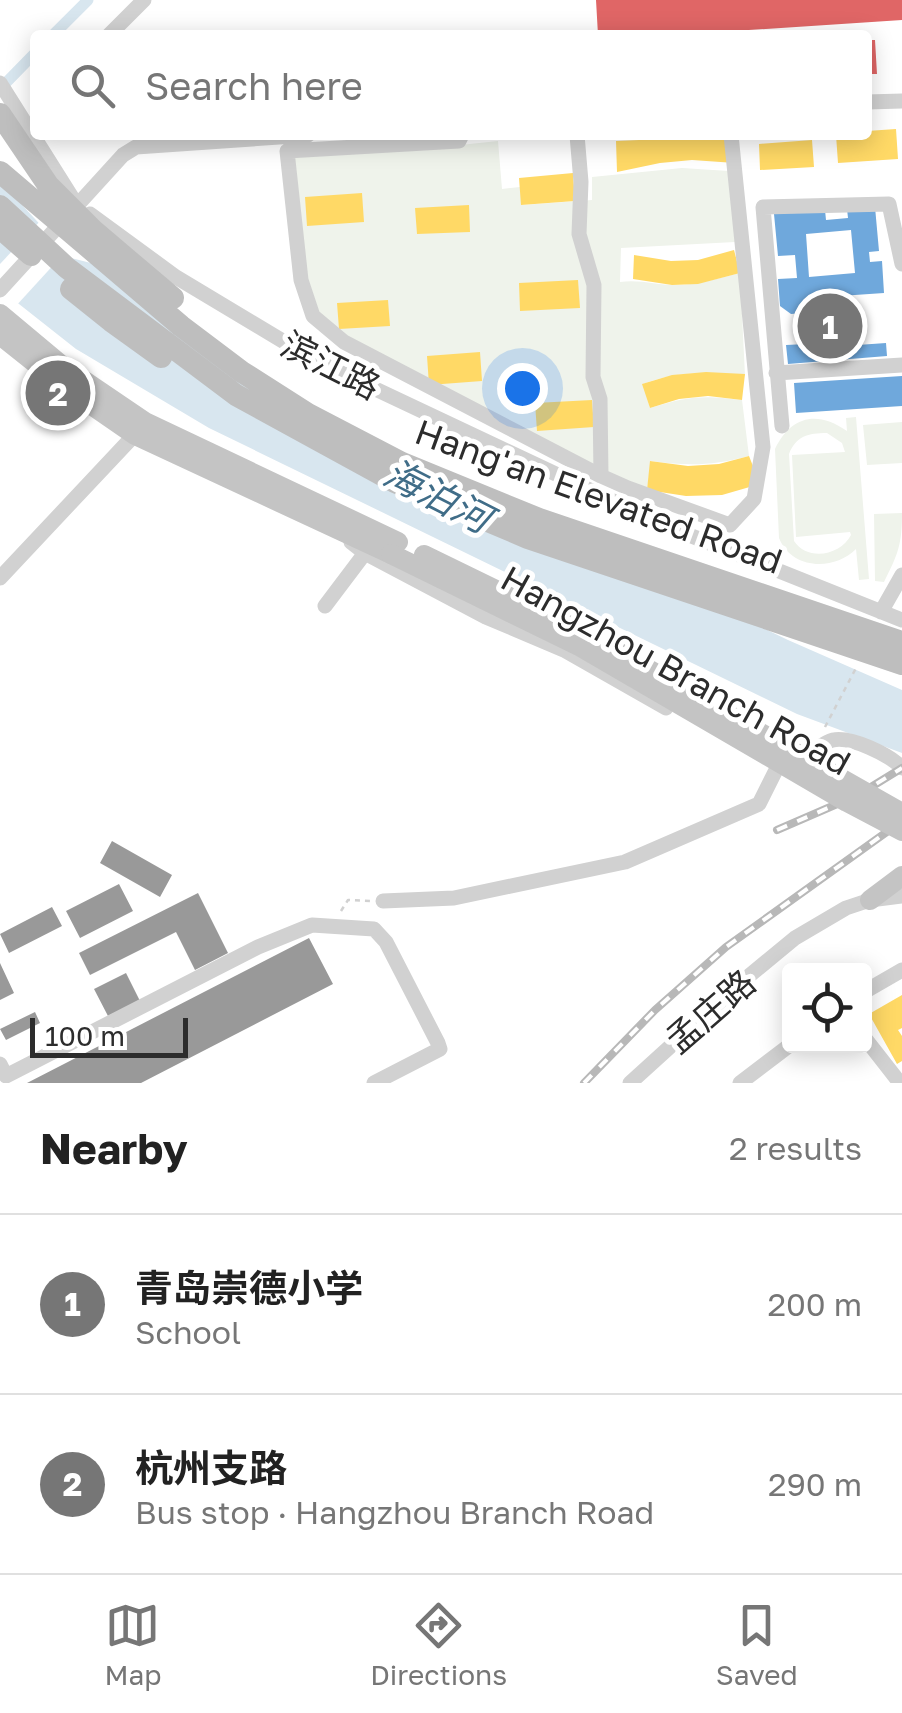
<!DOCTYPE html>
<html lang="en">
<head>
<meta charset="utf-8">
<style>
	body { margin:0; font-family:"Golos Text","Noto Sans SC",sans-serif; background:#f6f6f6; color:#222 }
	.controls { position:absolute; right:30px; bottom:30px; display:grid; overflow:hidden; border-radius:10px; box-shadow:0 5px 25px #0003 }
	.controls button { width:90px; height:90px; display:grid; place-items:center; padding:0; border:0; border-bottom:2px solid #e0e0e0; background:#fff; color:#222; font:50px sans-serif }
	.scale { position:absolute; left:30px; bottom:25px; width:158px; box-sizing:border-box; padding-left:10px; border:5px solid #2c2c2c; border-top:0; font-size:28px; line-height:35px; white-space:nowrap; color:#2c2c2c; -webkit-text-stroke:8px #fff; paint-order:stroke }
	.you { position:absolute; left:522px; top:388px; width:35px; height:35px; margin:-25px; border:8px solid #fff; border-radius:50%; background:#1a73e8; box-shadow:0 0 0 15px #1a73e833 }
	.badge { display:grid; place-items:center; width:65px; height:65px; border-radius:50%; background:#767676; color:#fff; font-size:32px; font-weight:700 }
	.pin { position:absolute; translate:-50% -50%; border:5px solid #fff; box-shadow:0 2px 10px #0006 }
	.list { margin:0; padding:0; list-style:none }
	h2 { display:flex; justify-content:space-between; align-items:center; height:130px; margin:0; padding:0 40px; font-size:42px }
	h2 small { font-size:32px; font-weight:400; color:#767676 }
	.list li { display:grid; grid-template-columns:65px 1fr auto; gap:30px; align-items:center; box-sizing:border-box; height:180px; padding:0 40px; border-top:2px solid #e0e0e0 }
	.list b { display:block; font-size:38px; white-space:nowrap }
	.list p { margin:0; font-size:32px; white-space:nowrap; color:#767676 }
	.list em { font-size:32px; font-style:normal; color:#767676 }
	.icon { flex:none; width:55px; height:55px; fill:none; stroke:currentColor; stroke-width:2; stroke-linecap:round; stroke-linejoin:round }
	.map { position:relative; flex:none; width:902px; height:1083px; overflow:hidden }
	.search { position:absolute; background:#fff; box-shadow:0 5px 25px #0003; left:30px; right:30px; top:30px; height:110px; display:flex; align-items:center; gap:25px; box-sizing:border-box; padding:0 35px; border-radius:10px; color:#767676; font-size:38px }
	.sheet { height:490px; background:#fff }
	nav { display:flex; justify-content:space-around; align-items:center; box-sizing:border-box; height:140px; border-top:2px solid #e0e0e0; background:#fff; font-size:28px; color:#767676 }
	nav a { display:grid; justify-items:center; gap:5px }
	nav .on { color:#767676 }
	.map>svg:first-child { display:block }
	.green { fill:#eff3eb; fill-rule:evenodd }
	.water { fill:#d8e6ef }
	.pier { fill:#fff }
	.homes { fill:#ffd966 }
	.shops { fill:#e06666 }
	.schools { fill:#6fa8dc; fill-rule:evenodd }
	.industry { fill:#999 }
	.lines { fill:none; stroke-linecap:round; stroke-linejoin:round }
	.canal { stroke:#d8e6ef; stroke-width:11 }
	.path { stroke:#d1d1d1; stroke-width:2.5; stroke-dasharray:5 5; stroke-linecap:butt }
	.minor { stroke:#d1d1d1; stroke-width:15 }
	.major { stroke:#c4c4c4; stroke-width:20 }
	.rail-casing { stroke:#b8b8b8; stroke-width:8 }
	.rail { stroke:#fff; stroke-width:4; stroke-dasharray:11; stroke-linecap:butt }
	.major-bridge { stroke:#c4c4c4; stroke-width:20 }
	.highway-bridge { stroke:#bebebe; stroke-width:22 }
	.labels { text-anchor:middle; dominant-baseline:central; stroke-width:10; stroke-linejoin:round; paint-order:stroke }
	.street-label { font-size:35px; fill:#2c2c2c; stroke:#fff }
	.water-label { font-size:38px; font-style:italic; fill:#406d88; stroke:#fff }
</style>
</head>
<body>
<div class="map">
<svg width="902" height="1083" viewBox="0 0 902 1083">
	<rect width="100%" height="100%" fill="#fff"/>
	<path class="green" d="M498,141L502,189L520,187L522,205L592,200V177L682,168L729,171L735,242L621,248L620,282C639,279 657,285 676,285C698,285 719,278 740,273L745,376C708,372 677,371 643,384L650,408C688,396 703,395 742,400L749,456C712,466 688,466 651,461L647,490L518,430L415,375L313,316L291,153L451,146Z
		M856,417L869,579L859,580L856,549C834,571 792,570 779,538L775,449C791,416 817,410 847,431L846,418ZM827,433L842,443L845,452L792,455L796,537L850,532L851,535C841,555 808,562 794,541L789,454C796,436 808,433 827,433Z
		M902,422V463L867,465L863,425Z
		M902,513C902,545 898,554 884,582L875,581L874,514Z"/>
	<path class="water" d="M0,181L71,258L95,264L333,421L788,640L902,690V753L797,714L209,428L76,349L0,289Z"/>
	<path class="pier" d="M42,219L69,248L15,307L0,295V264Z"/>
	<path class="homes" d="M896,129L898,159L838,163L836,135H867V131Z
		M690,135V138L734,137L735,163L692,160L660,163L617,172L616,141L662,139L661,136Z
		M812,140L814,167L760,170L759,144Z
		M573,173L575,201L521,205L519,178Z
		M362,193L364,222L307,226L305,197Z
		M469,205L470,232L417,234L415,208Z
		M734,250L740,273L698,284L672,285L633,279L634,255L671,261L698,260Z
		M578,280L580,308L520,311L519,283Z
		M388,300L390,326L339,329L337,303Z
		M480,352L482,381L429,385L427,356Z
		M706,372L745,374L742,400L708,396L679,399L650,408L642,384L672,375Z
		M592,400L594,427L537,431L535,403Z
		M749,456L760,484L722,495L686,496L647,490L650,461L688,466L719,464Z
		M902,995V1028L898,1030L902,1036V1061L897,1064L869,1014Z"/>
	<path class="shops" d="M596,0H902V20L672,35H598Z
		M867,40H875L877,74H867Z"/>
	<path class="schools" d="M875,207L879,251L869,252L870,262L882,261L884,293L811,298L815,348L886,343L887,356L788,364L786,345L806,344L803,313L791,314L780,306L778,279L797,278L795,255L778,256L774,214L825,210L826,220L848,218L847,209ZM851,230L855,273L809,277L806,234Z
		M902,376V406L796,413L794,383Z"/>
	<path class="industry" d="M112,841L172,875L160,897L100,863Z
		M119,884L133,911L80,938L66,911Z
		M198,893L228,953L195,970L176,932L90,975L79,953Z
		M52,907L62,926L9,953L0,934Z
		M309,938L333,984L141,1083H27Z
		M0,963L14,993L0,1000Z
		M126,973L140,1001L108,1016L94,989Z
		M35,1012L40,1023L6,1040L0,1029Z"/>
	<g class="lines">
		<path class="canal" d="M53,35L88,0
			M0,89L35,53"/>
		<path class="path" d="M825,727L856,668
			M341,911L348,900L371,901"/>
		<path class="minor" d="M109,35L144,0
			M0,83L73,199
			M867,102L902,101
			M462,135L459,141L287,151L301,280L313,316L344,342L601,476L628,488L730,525L754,499L763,447L731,135
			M577,135L581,182L579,234L594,285L593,377L600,399L601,476
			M90,214L176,277L316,361L664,525L902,620
			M0,290L123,155L136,147L308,135
			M776,373L902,365
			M782,426L763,207L889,204L902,264
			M351,542L365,553L486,617L564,650L666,708
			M0,578L141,428
			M325,606L365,553
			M881,612L902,575
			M799,765C809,757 821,743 833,740C851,736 890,755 902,768
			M383,901L454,898L625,862L759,804L776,770
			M864,992L902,970
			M864,1037L900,1083
			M0,1064L6,1076L258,947L312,925L374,929L386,942L438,1043L440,1049L374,1083
			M630,1083L738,985L795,938L846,908L870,900L902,896
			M740,1083L790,1045"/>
		<path class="major" d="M0,314L61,365L145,422L398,542
			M0,335L64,386L135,435L391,554
			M870,900L902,876"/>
		<g class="rail-casing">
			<path id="rail" d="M777,830L858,795L902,768
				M584,1083L655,1010L726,947L902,821"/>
		</g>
		<use href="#rail" class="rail"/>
		<path class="major-bridge" d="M391,554L581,647L847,802L902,831
			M424,555L586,634L902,813"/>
		<path class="highway-bridge" d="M0,114L48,185L94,231L173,298
			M0,172L181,326L242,372L308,414L402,463L539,519L902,642
			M0,206L67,268L236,395L395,482L528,538L902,664
			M0,228L31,255
			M71,289L111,321L161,357"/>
	</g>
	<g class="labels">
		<g class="street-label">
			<text transform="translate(331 365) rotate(27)">滨江路</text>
			<text transform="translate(599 496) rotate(20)">Hang'an Elevated Road</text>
			<text transform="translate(676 670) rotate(29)">Hangzhou Branch Road</text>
			<text transform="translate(710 1011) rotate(-41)">孟庄路</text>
		</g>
		<g class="water-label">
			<text transform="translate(438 495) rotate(27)">海泊河</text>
		</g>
	</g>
</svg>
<div class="controls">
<button><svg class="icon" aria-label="locate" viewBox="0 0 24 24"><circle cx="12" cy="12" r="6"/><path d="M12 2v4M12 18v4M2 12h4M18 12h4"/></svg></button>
</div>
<div class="scale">100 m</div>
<div class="you"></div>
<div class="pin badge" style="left:830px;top:326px">1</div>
<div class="pin badge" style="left:58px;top:393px">2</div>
<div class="search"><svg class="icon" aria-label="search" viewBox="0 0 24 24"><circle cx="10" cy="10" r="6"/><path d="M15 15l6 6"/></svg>Search here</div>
</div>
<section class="sheet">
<h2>Nearby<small>2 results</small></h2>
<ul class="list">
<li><span class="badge">1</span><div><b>青岛崇德小学</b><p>School</p></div><em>200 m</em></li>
<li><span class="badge">2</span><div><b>杭州支路</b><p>Bus stop · Hangzhou Branch Road</p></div><em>290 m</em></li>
</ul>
</section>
<nav>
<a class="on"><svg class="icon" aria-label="map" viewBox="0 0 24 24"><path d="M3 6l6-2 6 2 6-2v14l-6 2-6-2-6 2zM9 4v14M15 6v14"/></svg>Map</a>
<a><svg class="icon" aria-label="directions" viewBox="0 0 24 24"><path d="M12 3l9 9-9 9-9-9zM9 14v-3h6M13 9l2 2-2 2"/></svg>Directions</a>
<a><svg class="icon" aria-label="saved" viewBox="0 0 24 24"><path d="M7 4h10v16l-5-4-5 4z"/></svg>Saved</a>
</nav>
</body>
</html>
